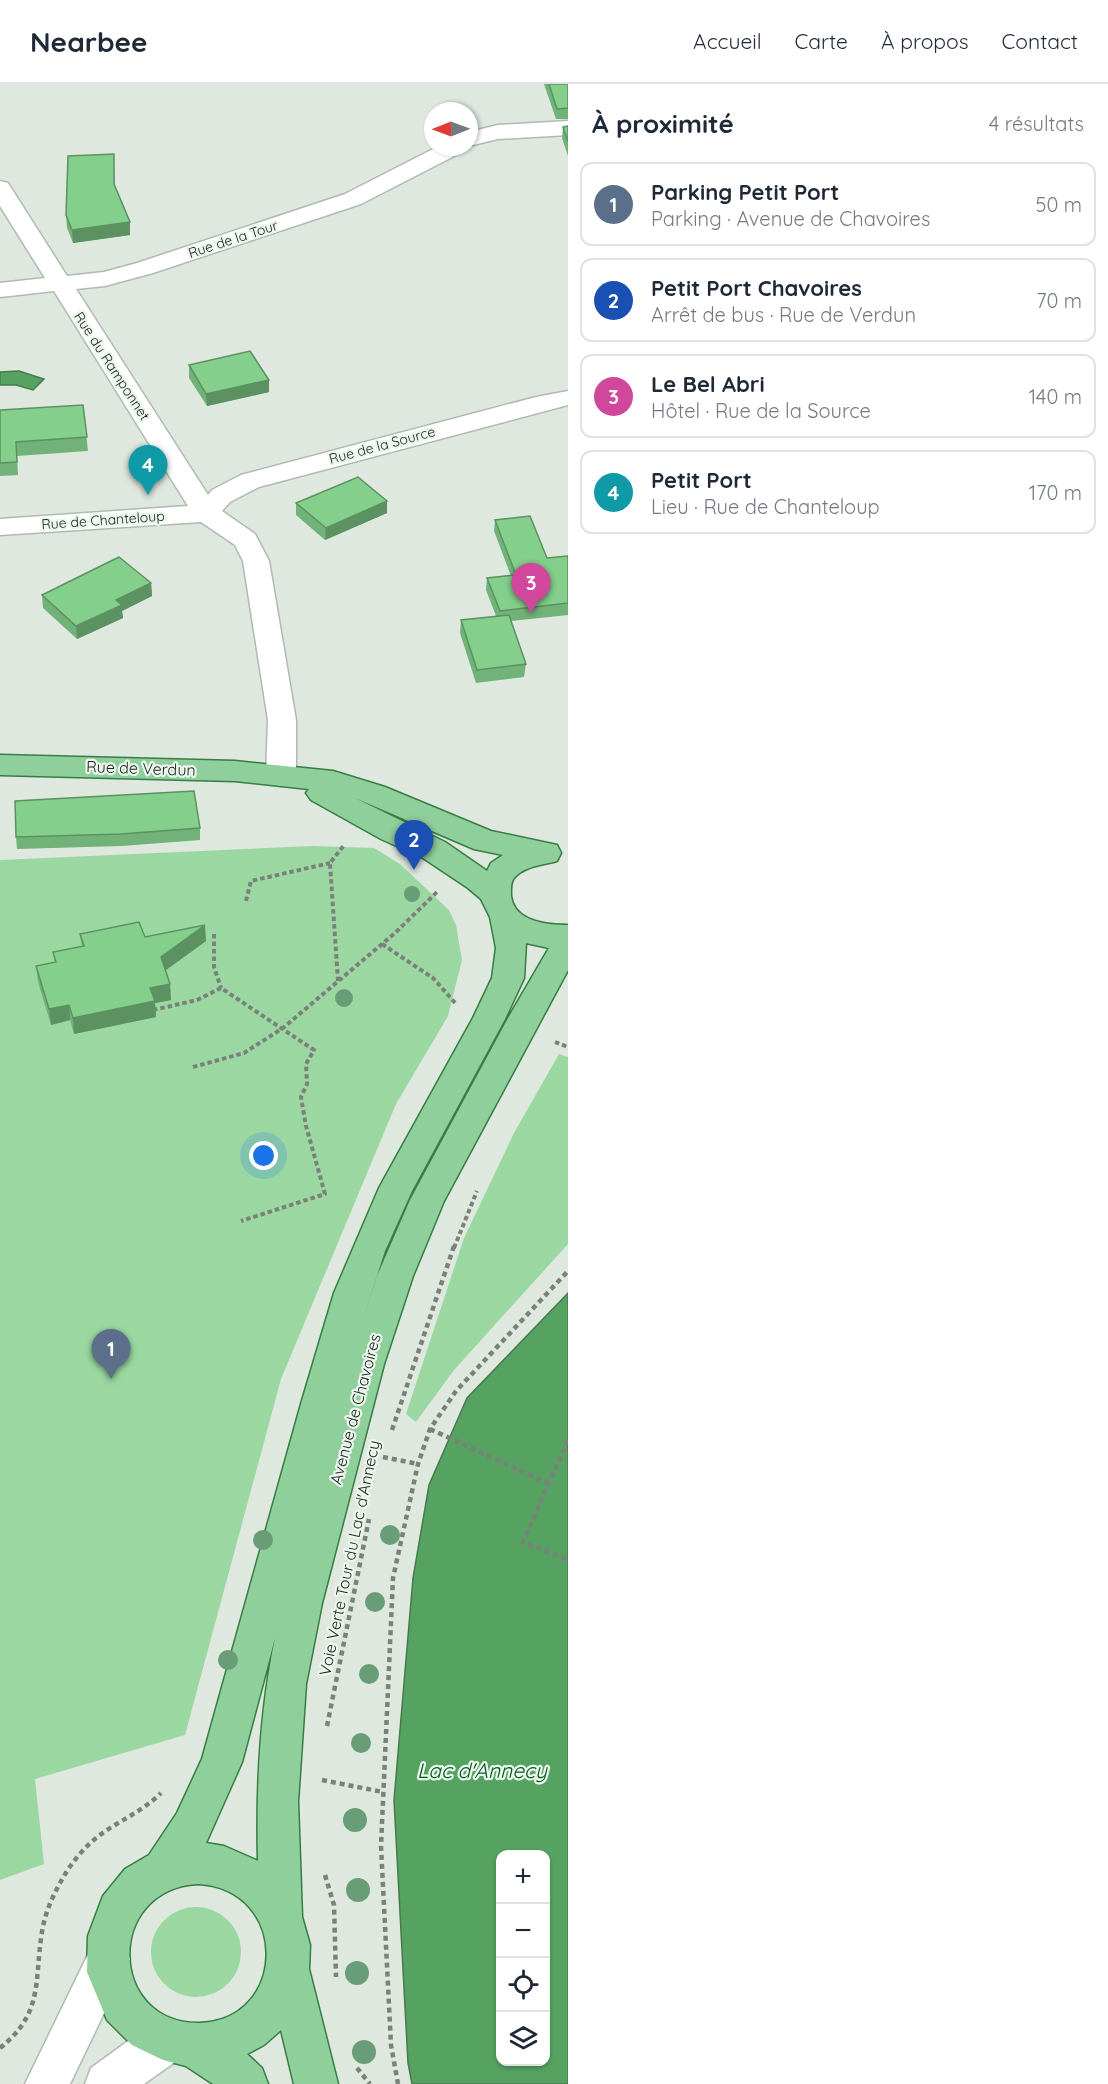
<!DOCTYPE html>
<html lang="fr">
<head>
<meta charset="utf-8">
<style>
	body { margin:0; font-family:Quicksand,sans-serif; background:#f2f2f3; color:#1f2937 }
	.controls { position:absolute; right:18px; bottom:18px; display:grid; overflow:hidden; border-radius:12px; box-shadow:0 2px 4px #0004 }
	.controls button { width:54px; height:54px; display:grid; place-items:center; padding:0; border:0; border-bottom:2px solid #e0e1e3; background:#fff; color:#1f2937; font:30px sans-serif }
	.compass { position:absolute; left:424px; top:18px; width:54px; height:54px; border-radius:50%; background:#fff; box-shadow:0 2px 4px #0004; rotate:269deg }
	.you { position:absolute; left:264px; top:1072px; width:21px; height:21px; margin:-15px; border:4px solid #fff; border-radius:50%; background:#1a73e8; box-shadow:0 0 0 9px #1a73e833 }
	.badge { display:grid; place-items:center; width:39px; height:39px; border-radius:50%; background:#db2777; color:#fff; font-size:20px; font-weight:700 }
	.pin { position:absolute; translate:-50% -50px; filter:drop-shadow(0 2px 3px #0008) }
	.pin::after { content:''; position:absolute; top:32px; width:21px; height:18px; background:inherit; clip-path:polygon(0 0,100% 0,50% 100%) }
	.list { margin:0; padding:0; list-style:none }
	h2 { display:flex; justify-content:space-between; align-items:center; height:78px; margin:0; padding:0 24px; font-size:26px }
	h2 small { font-size:20px; font-weight:400; color:#747a83 }
	.list li { display:grid; grid-template-columns:39px 1fr auto; gap:18px; align-items:center; box-sizing:border-box; height:84px; margin:0 12px 12px; padding:0 12px; border:2px solid #e0e1e3; border-radius:12px }
	.list b { display:block; font-size:22px; white-space:nowrap }
	.list p { margin:0; font-size:20px; white-space:nowrap; color:#747a83 }
	.list em { font-size:20px; font-style:normal; color:#747a83 }
	.icon { flex:none; width:33px; height:33px; fill:none; stroke:currentColor; stroke-width:2; stroke-linecap:round; stroke-linejoin:round }
	.map { position:relative; flex:none; width:568px; height:2000px; overflow:hidden }
	header { display:flex; align-items:center; gap:36px; box-sizing:border-box; height:84px; padding:0 30px; background:#fff; border-bottom:2px solid #e0e1e3 }
	header strong { font-size:28px }
	nav { display:flex; gap:33px; margin-inline-start:auto; font-size:21px }
	main { display:flex }
	aside { flex:1; background:#fff }
	.map>svg:first-child { display:block }
	.green { fill:#9bd8a1 }
	.water { fill:#56a261; stroke:#457b4d; stroke-width:1.5; fill-rule:evenodd }
	.lines { fill:none; stroke-linecap:round; stroke-linejoin:round }
	.minor-casing { stroke:#b0bab1; stroke-width:3 }
	.major-casing { stroke:#377d43; stroke-width:3 }
	.path-far1 { stroke:#7a817b; stroke-width:4; stroke-dasharray:4.5 3; stroke-linecap:butt }
	.path { stroke:#7a817b; stroke-width:4.5; stroke-dasharray:5 4; stroke-linecap:butt }
	.minor { fill:#fff; fill-rule:evenodd }
	.major { fill:#8fcf9b; fill-rule:evenodd }
	.tree { fill:#699d77 }
	.wall { fill:#71b278 }
	.shaded-wall { fill:#5c9161 }
	.building { fill:#83cf8b; stroke:#5c9161; stroke-width:1.5 }
	.labels { text-anchor:middle; dominant-baseline:central; stroke-width:4.5; stroke-linejoin:round; paint-order:stroke }
	.far-street-label { font-size:14px; fill:#1c201d; stroke:#ebf6ec }
	.street-label { font-size:16px; fill:#1c201d; stroke:#ebf6ec }
	.near-water-label { font-size:21px; font-style:italic; fill:#045d1f; stroke:#ebf6ec }
</style>
</head>
<body>
<header>
<strong>Nearbee</strong>
<nav><a>Accueil</a><a>Carte</a><a>À propos</a><a>Contact</a></nav>
</header>
<main>
<div class="map">
<svg width="568" height="2000" viewBox="0 0 568 2000">
	<rect width="100%" height="100%" fill="#dee8df"/>
	<path class="green" d="M312,762L374,764L400,780L449,826L456,841L462,876L448,932L396,1020L281,1295L185,1651L35,1695L44,1780L0,1796V776Z
		M559,970L568,973V1160L454,1286L416,1338L406,1330L464,1154L514,1049Z
		M151 1868a45 45 0 1 1 90 0a45 45 0 1 1-90 0Z"/>
	<path class="water" d="M19,287L44,295L33,306L16,301H0V288Z
		M568,1209V2000H412L408,1979L394,1716L413,1494L429,1401L467,1314ZM500,1770H546V1978H500Z"/>
	<g class="lines">
		<g class="minor-casing">
			<path id="minor" d="M568,37V51L498,55L469,62V48L498,41Z
				M437,63H465L462,68L361,120L153,189L105,202L76,205L208,411L212,406L241,391L536,313L568,307V321L259,403L230,418L222,427L255,450L269,477L296,636V692L291,699L281,702L271,699L266,692L268,636L243,477L235,461L201,438L0,451V435L188,422L54,207L0,213V199L45,194L0,122V97L8,99L67,192L104,188L137,179L345,110Z
				M108,1853L123,1860L130,1875L70,2000H25L93,1860Z
				M166,1935L182,1941L188,1957L182,1973L144,2000H85L91,1984L150,1941Z"/>
		</g>
		<g class="major-casing">
			<path id="major" d="M0,671L235,677L333,687L385,703L491,747L557,761L561,769L557,777C543,781 524,782 514,794C510,799 511,806 511,812C514,838 548,841 568,841V886L444,1117L413,1192L384,1280L322,1519L306,1600L298,1718L302,1833L310,1861L309,1885L338,2000H294L281,1946L264,1961L247,1970L262,1984L268,2000H213L186,1982L163,1976L132,1961L107,1936L87,1888L88,1852L103,1812L125,1785L149,1771L177,1729L202,1675L301,1320L334,1209L379,1104L473,934L492,894L496,864L490,833L481,815L468,804L423,774L381,755L311,716L306,709L309,705L235,697L0,691ZM355,714L474,765L503,771L491,779L487,787L445,758ZM526,859L549,864L507,936L410,1116L377,1192L357,1253L385,1167L412,1107L505,935L524,894ZM275,1554C260,1627 256,1702 258,1777L224,1762L206,1759L242,1678ZM198,1800C291,1805 288,1938 198,1939C108,1939 105,1805 198,1800Z"/>
		</g>
		<path class="path-far1" d="M246,817L251,797L330,779
			M214,850V883L221,904
			M382,860L433,894L457,921
			M338,897L330,779L345,760
			M153,926L197,916L221,904L314,966L306,980L307,1000L301,1013L306,1042L325,1110L241,1137
			M555,958L568,963
			M193,983L244,969L283,944L395,849L437,808
			M454,1164L477,1107"/>
		<path class="path" d="M430,1345L549,1400
			M392,1346L454,1162
			M568,1356L523,1458L568,1476
			M383,1373L418,1380
			M327,1642L369,1435
			M322,1696L383,1708
			M325,1791L334,1821L336,1893
			M0,1964C44,1929 34,1897 42,1848C45,1828 54,1809 64,1792C74,1775 88,1759 104,1748C123,1735 144,1726 161,1709
			M357,1984L370,2000
			M398,2000L391,1961L381,1762L393,1494L418,1380L430,1345L456,1307L568,1187"/>
		<use href="#minor" class="minor"/>
		<use href="#major" class="major"/>
	</g>
	<g class="tree">
		<circle cx="412" cy="810" r="8"/>
		<circle cx="344" cy="914" r="9"/>
		<circle cx="390" cy="1451" r="10"/>
		<circle cx="263" cy="1456" r="10"/>
		<circle cx="375" cy="1518" r="10"/>
		<circle cx="228" cy="1576" r="10"/>
		<circle cx="369" cy="1590" r="10"/>
		<circle cx="361" cy="1659" r="10"/>
		<circle cx="355" cy="1736" r="12"/>
		<circle cx="358" cy="1806" r="12"/>
		<circle cx="357" cy="1889" r="12"/>
		<circle cx="364" cy="1968" r="12"/>
	</g>
	<path class="wall" d="M544,0H568V35H556Z
		M568,42V72L562,54L563,43Z
		M114,83L115,102L130,151L73,159L67,144L66,131Z
		M189,281L269,296V308L207,322L189,294Z
		M83,321L88,367L17,372L18,391L0,392V326Z
		M387,417V429L325,456L296,431V419Z
		M495,436L547,474L568,472V531L511,537L526,580L524,593L476,599L460,549L461,536L496,532L486,506L487,494L511,492L494,447Z
		M151,499L152,512L122,527L123,534L77,555L43,524L42,511Z
		M200,744V756L122,762L17,765L16,753Z
		M80,850L145,853L206,857L165,886L170,900L171,916L155,919L156,933L74,950L70,936L51,941L38,898L36,882L55,878L53,868L82,863Z"/>
	<path class="shaded-wall" d="M130,138V151L73,159L72,146Z
		M269,296V308L207,322L206,310Z
		M387,417V429L325,456L326,444Z
		M151,499L152,512L122,527L123,534L77,555L76,542L116,516Z
		M205,841L206,857L162,889L161,873Z
		M170,900L171,916L155,919L156,933L74,950L73,934L150,904Z
		M69,921L70,936L51,941L49,925Z"/>
	<path class="building" d="M549,0H568V24L557,25Z
		M568,42V58L563,43Z
		M114,70V100L130,138L72,146L66,131L68,72Z
		M250,267L269,296L206,310L189,281Z
		M83,321L87,353L16,358L17,378L0,379V326Z
		M358,393L387,417L326,444L296,419Z
		M530,432L547,474L568,472V519L500,527L487,494L516,491L495,436Z
		M119,473L151,499L116,516L122,521L76,542L42,511Z
		M509,531L526,580L477,586L461,536Z
		M194,707L200,744L121,750L16,753L15,717Z
		M139,838L145,853L205,841L161,873L170,900L150,904L155,917L73,934L69,921L49,925L36,882L56,878L53,868L84,862L80,850Z"/>
	<g class="labels">
		<g class="far-street-label">
			<text transform="translate(233 155) rotate(-18)">Rue de la Tour</text>
			<text transform="translate(112 282) rotate(57)">Rue du Ramponnet</text>
			<text transform="translate(382 361) rotate(-15)">Rue de la Source</text>
			<text transform="translate(103 436) rotate(-4)">Rue de Chanteloup</text>
		</g>
		<g class="street-label">
			<text transform="translate(141 684) rotate(2)">Rue de Verdun</text>
			<text transform="translate(355 1325) rotate(-75)">Avenue de Chavoires</text>
			<text transform="translate(349 1474) rotate(-78)">Voie Verte Tour du Lac d'Annecy</text>
		</g>
		<g class="near-water-label">
			<text x="482" y="1686">Lac d'Annecy</text>
		</g>
	</g>
</svg>
<div class="controls">
<button>+</button>
<button>−</button>
<button><svg class="icon" aria-label="locate" viewBox="0 0 24 24"><circle cx="12" cy="12" r="6"/><path d="M12 2v4M12 18v4M2 12h4M18 12h4"/></svg></button>
<button><svg class="icon" aria-label="layers" viewBox="0 0 24 24"><path d="M12 4l9 5-9 5-9-5zM3 14l9 5 9-5"/></svg></button>
</div>
<svg class="compass" viewBox="-18 -18 36 36"><path d="M0-13l5 13h-10z" fill="#e53935"/><path d="M0 13l5-13h-10z" fill="#747a83"/></svg>
<div class="you"></div>
<div class="pin badge" style="left:111px;top:1295px;background:#5c6f8a">1</div>
<div class="pin badge" style="left:414px;top:786px;background:#1a4fb4">2</div>
<div class="pin badge" style="left:531px;top:529px;background:#d1479c">3</div>
<div class="pin badge" style="left:148px;top:411px;background:#0f9aa8">4</div>
</div>
<aside>
<h2>À proximité<small>4 résultats</small></h2>
<ul class="list">
<li><span class="badge" style="background:#5c6f8a">1</span><div><b>Parking Petit Port</b><p>Parking · Avenue de Chavoires</p></div><em>50 m</em></li>
<li><span class="badge" style="background:#1a4fb4">2</span><div><b>Petit Port Chavoires</b><p>Arrêt de bus · Rue de Verdun</p></div><em>70 m</em></li>
<li><span class="badge" style="background:#d1479c">3</span><div><b>Le Bel Abri</b><p>Hôtel · Rue de la Source</p></div><em>140 m</em></li>
<li><span class="badge" style="background:#0f9aa8">4</span><div><b>Petit Port</b><p>Lieu · Rue de Chanteloup</p></div><em>170 m</em></li>
</ul>
</aside>
</main>
</body>
</html>
